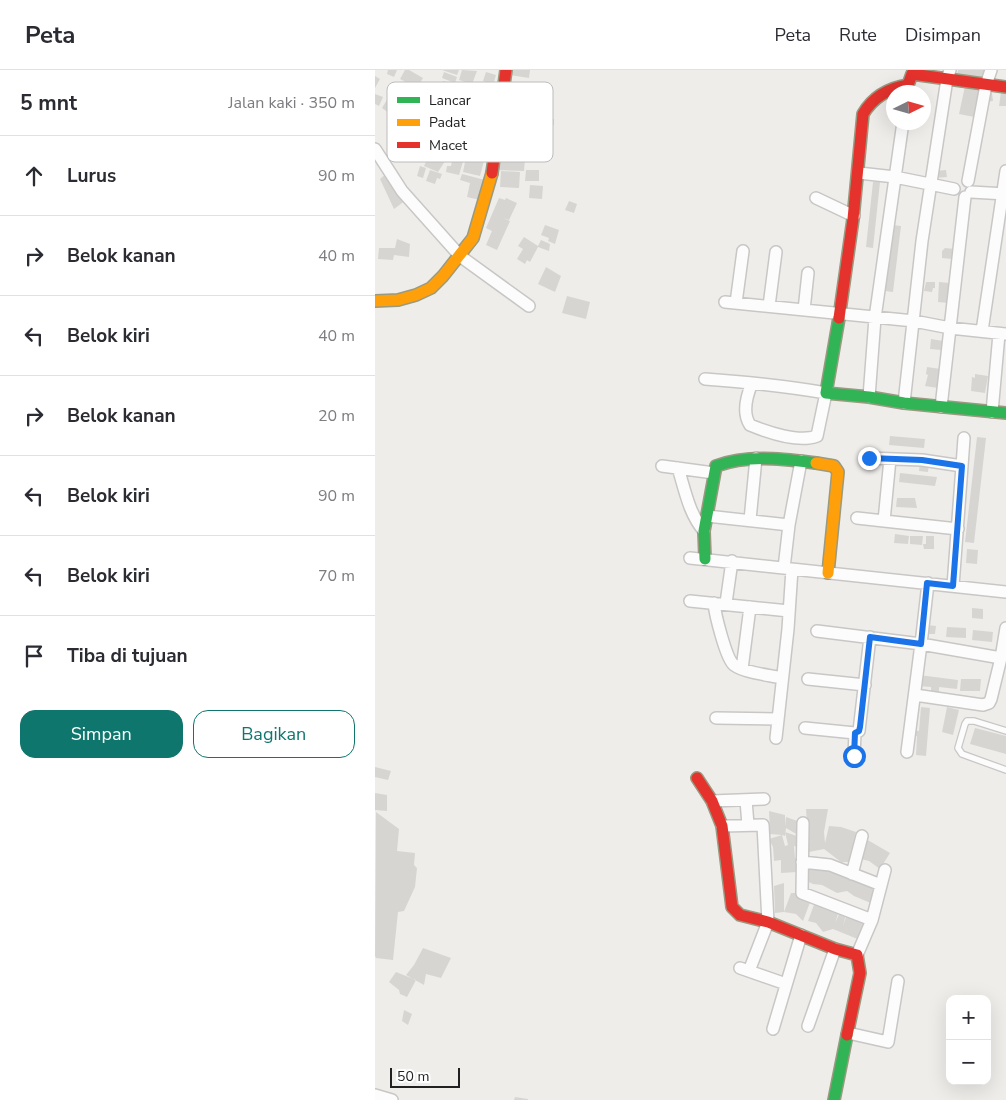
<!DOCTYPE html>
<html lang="id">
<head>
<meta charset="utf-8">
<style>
	body { margin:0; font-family:"Nunito Sans",sans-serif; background:#f2f2f3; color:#2b2b33 }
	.controls { position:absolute; right:15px; bottom:15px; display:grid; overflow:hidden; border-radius:10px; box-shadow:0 5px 20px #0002 }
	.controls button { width:45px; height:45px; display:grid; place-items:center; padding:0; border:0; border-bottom:1px solid #e1e1e2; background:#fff; color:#2b2b33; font:25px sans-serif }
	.compass { position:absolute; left:511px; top:15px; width:45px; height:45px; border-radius:50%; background:#fff; box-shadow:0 5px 20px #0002; rotate:85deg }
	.scale { position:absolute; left:15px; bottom:12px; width:70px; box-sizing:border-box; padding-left:5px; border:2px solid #212121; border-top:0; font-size:14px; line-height:18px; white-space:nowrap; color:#212121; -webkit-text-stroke:4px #fff; paint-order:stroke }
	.stop { position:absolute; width:15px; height:15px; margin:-11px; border:4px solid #1a73e8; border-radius:50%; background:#fff }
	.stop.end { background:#1a73e8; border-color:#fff; box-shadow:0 1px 5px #0008 }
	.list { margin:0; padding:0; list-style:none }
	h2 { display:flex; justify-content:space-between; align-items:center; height:65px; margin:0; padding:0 20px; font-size:21px }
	h2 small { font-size:16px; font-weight:400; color:#7c7c81 }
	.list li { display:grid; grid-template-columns:32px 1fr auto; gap:15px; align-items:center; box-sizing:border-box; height:80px; padding:0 20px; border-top:1px solid #e1e1e2 }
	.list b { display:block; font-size:19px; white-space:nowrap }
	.list em { font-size:16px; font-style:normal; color:#7c7c81 }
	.actions { display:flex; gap:10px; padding:15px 20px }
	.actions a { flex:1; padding:11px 0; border:1px solid #0f766e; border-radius:15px; text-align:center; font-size:18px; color:#0f766e }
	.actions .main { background:#0f766e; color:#fff }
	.icon { flex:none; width:28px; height:28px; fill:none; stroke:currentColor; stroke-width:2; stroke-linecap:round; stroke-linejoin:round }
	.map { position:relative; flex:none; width:631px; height:1030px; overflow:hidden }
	header { display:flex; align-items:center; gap:30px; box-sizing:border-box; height:70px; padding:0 25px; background:#fff; border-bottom:1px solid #e1e1e2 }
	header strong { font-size:24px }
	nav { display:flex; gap:28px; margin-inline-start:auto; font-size:18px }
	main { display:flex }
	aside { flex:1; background:#fff }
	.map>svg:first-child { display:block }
	.building { fill:#d7d5d2; fill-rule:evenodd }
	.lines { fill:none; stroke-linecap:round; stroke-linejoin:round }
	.lane-casing { stroke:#c8c7c6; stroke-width:8 }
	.street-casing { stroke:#c8c7c6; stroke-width:14 }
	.fast-casing { stroke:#999a80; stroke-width:14 }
	.slow-casing { stroke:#999a80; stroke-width:14 }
	.jam-casing { stroke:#999a80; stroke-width:14 }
	.lane { stroke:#fdfcfc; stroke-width:5.5 }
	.street { stroke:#fdfcfc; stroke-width:11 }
	.fast { stroke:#30b455; stroke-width:11 }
	.slow { stroke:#ff9f0a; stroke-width:11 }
	.jam { stroke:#e5322d; stroke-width:11 }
	.route { stroke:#1a73e8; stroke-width:6 }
	.key { fill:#fff; stroke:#bcbcbc; stroke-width:1 }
	.key-label { font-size:14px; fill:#212121 }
</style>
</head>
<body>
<header>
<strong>Peta</strong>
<nav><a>Peta</a><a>Rute</a><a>Disimpan</a></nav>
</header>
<main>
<aside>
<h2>5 mnt<small>Jalan kaki · 350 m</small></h2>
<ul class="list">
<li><svg class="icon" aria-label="ahead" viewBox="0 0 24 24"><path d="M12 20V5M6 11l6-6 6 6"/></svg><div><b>Lurus</b></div><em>90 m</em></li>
<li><svg class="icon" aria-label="right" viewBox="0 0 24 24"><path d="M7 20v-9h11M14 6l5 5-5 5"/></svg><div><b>Belok kanan</b></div><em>40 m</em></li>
<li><svg class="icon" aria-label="left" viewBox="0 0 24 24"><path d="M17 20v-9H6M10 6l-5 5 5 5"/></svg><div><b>Belok kiri</b></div><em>40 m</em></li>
<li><svg class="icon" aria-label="right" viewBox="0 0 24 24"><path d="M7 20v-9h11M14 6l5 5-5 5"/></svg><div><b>Belok kanan</b></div><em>20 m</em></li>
<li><svg class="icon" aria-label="left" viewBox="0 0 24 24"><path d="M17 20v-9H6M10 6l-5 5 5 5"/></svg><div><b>Belok kiri</b></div><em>90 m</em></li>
<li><svg class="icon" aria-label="left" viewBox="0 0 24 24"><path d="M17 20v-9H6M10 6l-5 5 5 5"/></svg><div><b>Belok kiri</b></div><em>70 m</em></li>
<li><svg class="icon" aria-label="arrive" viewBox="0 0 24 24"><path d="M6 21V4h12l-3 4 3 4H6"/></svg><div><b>Tiba di tujuan</b></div></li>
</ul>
<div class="actions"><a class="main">Simpan</a><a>Bagikan</a></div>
</aside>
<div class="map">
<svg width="631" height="1030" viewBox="0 0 631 1030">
	<rect width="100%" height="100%" fill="#efedea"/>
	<path class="building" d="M13,0H22L19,7L12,4Z
		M30,0H34L48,8L42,18L25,9Z
		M67,0H84L82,5Z
		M87,0L102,1L97,14L84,10Z
		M136,0H155L154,8L135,5Z
		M583,0H613L609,11L582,4Z
		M69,2L82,7L80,13L67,8Z
		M111,2L121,5L118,15L108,11Z
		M0,6L5,9L0,18Z
		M68,11L78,14L75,23L65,19Z
		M82,12L97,17L94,29L79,24Z
		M590,16L604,18L599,47L584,44Z
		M626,22H631V36H624Z
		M611,23H617L618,31L611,32Z
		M0,24L8,27L4,36L0,34Z
		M13,28L20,37L14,43L7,38Z
		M173,49H179V55H173Z
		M60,79L74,85L63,102L49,96L56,81L58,82Z
		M78,85L89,88L84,105L71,102L72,96H76Z
		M122,86L150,88L149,101L121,100Z
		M91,87L109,91L105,106L88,102Z
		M45,96L51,98L48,108L42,106Z
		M55,100L67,104L65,109L62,108L60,114L51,111Z
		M151,100H164V111H150Z
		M571,100L572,107L560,108V101Z
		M126,101L145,102L144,118L125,117Z
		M12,103L31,130L19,139L5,109Z
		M87,104L110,110L105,130L92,127L95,113L85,110Z
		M498,112H505L498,178L491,177Z
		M155,115L168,116L167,129L154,128Z
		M124,128L130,130L131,128L142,133L134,150L128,148L135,151L122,180L111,175L117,161L111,158Z
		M194,131L202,134L199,143L190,140Z
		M170,155L184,160L180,174L173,171L174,168L166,165Z
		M518,155L526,156L518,222L510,221Z
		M149,167L163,176L166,170L175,174L174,181L163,177L155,192L152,190L150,194L142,189L148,179L143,176Z
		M22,169L35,174L34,187L19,185L18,190L3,189L4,178H20Z
		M570,178L580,179L577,189L567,188V181Z
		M171,197L186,206L180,222L163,214Z
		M551,212H560V218H558L557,222L549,221Z
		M564,212L575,213L573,233L563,232Z
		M192,226L215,232L211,249L187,243Z
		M556,269L568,271L566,280L555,279Z
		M552,297L566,299L563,318L550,316L553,305L551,304Z
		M600,304L613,306L610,323L596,321L597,307L600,308Z
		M515,366L550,369L549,378L514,375Z
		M602,367L611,368L599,473L590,472Z
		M545,392L554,393L553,402L544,401Z
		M525,403L562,407L560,416L524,412Z
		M522,428H540L542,438L521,437Z
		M520,464L534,466L533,474L519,473Z
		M535,466H548L547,475L535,474Z
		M551,466H559V479H549L548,474H551Z
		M592,479L603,480L602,494L591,493Z
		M597,538L608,539V549L597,548Z
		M552,555L561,556L560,564H551Z
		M572,557L591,558V568L571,567Z
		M598,560L618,562L617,572L597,570Z
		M544,605L583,610L582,619L564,617V623L556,622V617L543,616Z
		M586,609H606L605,621H585Z
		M546,637L555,638L551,686L541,685L542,666H538L539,660L544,661Z
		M572,637L584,640L578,665L567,662Z
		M600,658L631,666V684L595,674Z
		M0,697L16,701L13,710L0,707Z
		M0,723L12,725V741L0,740Z
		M431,739H453L449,762L450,773L454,756L466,757L481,762L474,792H466L449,779L434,782Z
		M394,741L410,745V756L411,747L428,753V768L424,777L419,776L420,788H422V802L406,803V790L399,791L398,777L394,769L407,765L395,764ZM411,758L428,768L410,762L413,775L410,776L407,765L410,766Z
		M1,742L24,759L22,781L40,783L39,795L42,798L40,817L29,841L23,842L18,890L1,888L0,886Z
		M491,769L515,783L505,799L494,791L486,789Z
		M434,793L455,795L505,819L498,834L479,826L472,821L462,823L447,815L438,814L430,810Z
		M409,813V842L400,843L399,816Z
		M416,823H427L437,827L428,851L421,844L409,842Z
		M440,832L466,835L460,853L467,838L472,840L468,856L472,844L490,853L485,870L458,859L448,862L441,853L433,851Z
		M48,878L76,888L66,908L51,904L49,915L31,905L39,895Z
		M21,902L41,910L32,927L25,924L24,920L14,912Z
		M29,940L37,944L33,955L27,951Z
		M140,1027L153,1029V1030H139Z"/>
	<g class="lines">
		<g class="lane-casing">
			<path id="lane" d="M631,661L599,651H592L590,654L583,678L587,684L631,700"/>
		</g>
		<g class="street-casing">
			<path id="street" d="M123,62L164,66
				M0,79L27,121L85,186L154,236
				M484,103L520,107L579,119
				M593,111L611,15L616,0
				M596,122L631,124
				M441,128L479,146
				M350,232L539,251L575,258L631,264
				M361,233L368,181
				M394,236L401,182
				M429,240L433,203
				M607,261L631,101
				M330,309C371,312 411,316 451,323L442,366C424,373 392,362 375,355C367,343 372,325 377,313
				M494,327L500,248L528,52
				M529,333L547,171L572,9L575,0
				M566,337L590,127
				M617,342L624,264
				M494,388L547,390L587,396L578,516
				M515,389L509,451L583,459
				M287,396L339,403
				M587,396L589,368
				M303,398C310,420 314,444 329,461
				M332,446L414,455
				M482,448L509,451
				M375,450L381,388
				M315,488L631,522
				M409,498L414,455L426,391
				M315,531L414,541
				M339,533C340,544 351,589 359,595C370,603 394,605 407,608
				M351,533L357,491
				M442,561L546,574L553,513
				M367,599L375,537
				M433,609L490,615
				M540,625L608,635L614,633L616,629L626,588
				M341,648L403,649
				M430,658L480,663L484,661L495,567
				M401,668L413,559L417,499
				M532,682L546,574L626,588L631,558
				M479,686L480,663
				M371,730L373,755
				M337,731L389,729
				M428,753L427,823L497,850
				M347,756L388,755L393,852L374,901
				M427,792L455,795L506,815
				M477,804L487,766
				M482,885L497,850L510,800
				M365,898L411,914
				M433,956L460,879
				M398,959L426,865
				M473,963L513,972L523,911
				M0,1025L17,1030"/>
		</g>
		<g class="fast-casing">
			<path id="fast" d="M464,248L451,323L494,327L529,333L631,343
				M330,489L329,461L341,396C373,384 408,389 441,393
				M459,1030L472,965"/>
		</g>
		<g class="slow-casing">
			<path id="slow" d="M0,231L23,230L41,225L56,218L68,206L98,168L117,103
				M441,393L459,396L463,402L453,503"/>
		</g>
		<g class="jam-casing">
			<path id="jam" d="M117,103L131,0
				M464,248L478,149L488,44C498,27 514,18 533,15L537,4L631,17
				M322,708L337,731L347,756L357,837L365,845L393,852L460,879L482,885L485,903L472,965"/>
		</g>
		<use href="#lane" class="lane"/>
		<use href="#street" class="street"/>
		<use href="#fast" class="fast"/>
		<use href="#slow" class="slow"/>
		<use href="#jam" class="jam"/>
	</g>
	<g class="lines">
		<path class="route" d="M479,686L480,663L484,661L485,657L495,567L546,574L552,513L578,516L587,396L547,390L494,388"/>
	</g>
	<rect x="12" y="12" width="166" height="80" rx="8" class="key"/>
	<rect x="22" y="27" width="23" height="6" fill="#30b455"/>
	<rect x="22" y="49" width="23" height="7" fill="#ff9f0a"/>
	<rect x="22" y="72" width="23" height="6" fill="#e5322d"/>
	<g class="key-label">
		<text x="54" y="35">Lancar</text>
		<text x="54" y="57">Padat</text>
		<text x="54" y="80">Macet</text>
	</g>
</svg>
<div class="controls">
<button>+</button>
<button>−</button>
</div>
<svg class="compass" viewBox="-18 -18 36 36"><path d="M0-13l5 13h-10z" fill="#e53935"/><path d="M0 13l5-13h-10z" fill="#7c7c81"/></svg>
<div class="scale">50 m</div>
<div class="stop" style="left:479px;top:686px"></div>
<div class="stop end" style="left:494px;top:388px"></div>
</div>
</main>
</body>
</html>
